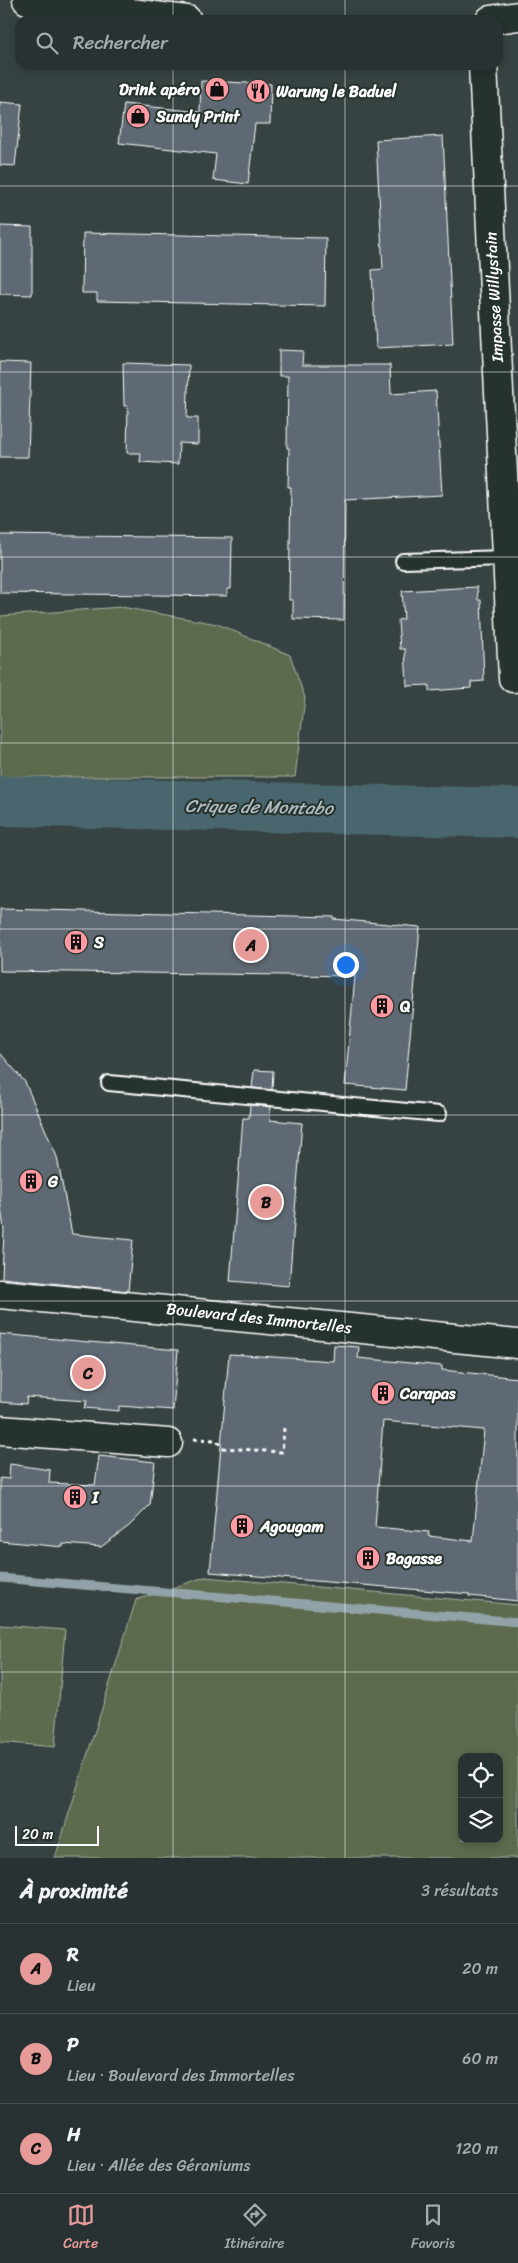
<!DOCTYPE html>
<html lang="fr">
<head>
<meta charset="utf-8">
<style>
	body { margin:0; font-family:Sriracha,sans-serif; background:#313a3a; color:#f1f3f6 }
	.controls { position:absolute; right:15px; bottom:15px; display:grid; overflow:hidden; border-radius:10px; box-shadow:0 2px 8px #0003 }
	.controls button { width:45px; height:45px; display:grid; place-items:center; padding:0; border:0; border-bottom:1px solid #454d4d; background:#293232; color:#f1f3f6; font:25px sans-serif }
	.scale { position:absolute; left:15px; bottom:12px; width:84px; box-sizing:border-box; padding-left:5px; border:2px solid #fff; border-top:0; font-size:14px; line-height:18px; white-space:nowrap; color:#fff; -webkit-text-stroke:4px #26332d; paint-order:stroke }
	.you { position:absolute; left:345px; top:964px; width:18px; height:18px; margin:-12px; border:4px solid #fff; border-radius:50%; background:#1a73e8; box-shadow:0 0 0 8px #1a73e833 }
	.badge { display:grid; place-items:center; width:32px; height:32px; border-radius:50%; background:#e69b98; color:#111; font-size:16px; font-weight:700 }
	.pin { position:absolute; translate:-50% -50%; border:2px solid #fff; box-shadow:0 1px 5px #0006 }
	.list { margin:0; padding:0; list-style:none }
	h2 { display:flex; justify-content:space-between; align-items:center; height:65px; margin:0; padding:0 20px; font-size:21px }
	h2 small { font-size:16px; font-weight:400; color:#a5aaac }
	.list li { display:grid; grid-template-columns:32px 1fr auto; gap:15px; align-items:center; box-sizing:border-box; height:90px; padding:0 20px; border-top:1px solid #454d4d }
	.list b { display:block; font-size:19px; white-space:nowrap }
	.list p { margin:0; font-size:16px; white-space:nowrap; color:#a5aaac }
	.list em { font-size:16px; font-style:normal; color:#a5aaac }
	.icon { flex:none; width:28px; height:28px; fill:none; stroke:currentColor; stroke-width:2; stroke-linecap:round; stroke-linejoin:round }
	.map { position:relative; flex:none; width:518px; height:1858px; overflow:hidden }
	.search { position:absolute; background:#293232; box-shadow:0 2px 8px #0003; left:15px; right:15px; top:15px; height:55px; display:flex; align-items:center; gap:12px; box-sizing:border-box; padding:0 18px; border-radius:15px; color:#a5aaac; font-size:19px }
	.sheet { height:335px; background:#293232 }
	nav { display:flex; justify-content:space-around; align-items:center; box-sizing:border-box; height:70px; border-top:1px solid #454d4d; background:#293232; font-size:14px; color:#a5aaac }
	nav a { display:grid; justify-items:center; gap:2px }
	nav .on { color:#e69b98 }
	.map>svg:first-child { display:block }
	.green { fill:#5b6b4e; stroke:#adb5a6; fill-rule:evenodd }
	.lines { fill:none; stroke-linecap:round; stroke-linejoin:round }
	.stream { stroke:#91a3a8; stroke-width:9 }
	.river { stroke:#48666e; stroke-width:50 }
	.building { fill:#5f6973; stroke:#fff; fill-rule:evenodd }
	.lane-casing { stroke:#fff; stroke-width:18 }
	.street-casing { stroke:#fff; stroke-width:31 }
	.secondary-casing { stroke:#fff; stroke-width:31 }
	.path { stroke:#fff; stroke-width:3; stroke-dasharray:4 4; stroke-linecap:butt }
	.lane { stroke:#26332d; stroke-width:14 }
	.street { stroke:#26332d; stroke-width:28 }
	.secondary { stroke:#26332d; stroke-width:28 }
	.grid { fill:none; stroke:#fff; stroke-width:1; stroke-opacity:0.55 }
	.labels { text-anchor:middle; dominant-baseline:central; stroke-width:4; stroke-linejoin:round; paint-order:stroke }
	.poi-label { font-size:16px; font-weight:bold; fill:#fff; stroke:#26332d; text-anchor:start }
	.street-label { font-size:16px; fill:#fff; stroke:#26332d }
	.water-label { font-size:18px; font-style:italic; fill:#adbabe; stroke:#26332d }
</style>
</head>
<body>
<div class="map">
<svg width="518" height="1858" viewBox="0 0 518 1858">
	<rect width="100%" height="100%" fill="#374342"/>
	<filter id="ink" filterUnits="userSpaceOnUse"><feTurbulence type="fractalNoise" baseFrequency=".02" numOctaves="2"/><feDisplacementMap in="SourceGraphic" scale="10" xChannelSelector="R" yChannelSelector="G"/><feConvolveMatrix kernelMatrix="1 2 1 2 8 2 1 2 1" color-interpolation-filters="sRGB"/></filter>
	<g filter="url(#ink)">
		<path class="green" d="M121,607L217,624L290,655L305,698L295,777H0V616Z
			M205,1577L518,1605V1858H55L136,1600ZM462,1757H499V1839H462Z
			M0,1625L65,1630L55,1747L0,1742Z"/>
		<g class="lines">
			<path class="stream" d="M0,1578L518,1622"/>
			<path class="river" d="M0,801L518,813"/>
		</g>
		<path class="building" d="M201,81L271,84L270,124H255L248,184L213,180L216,154L119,143L124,104L200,112Z
			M0,102L22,104L15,166L0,165Z
			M443,136L453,344L376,348L372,270L383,269L376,140Z
			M0,226L32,227V295L0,294Z
			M83,233L326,238L325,306L97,301V293H82Z
			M279,350L303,351L302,365H390L391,394L436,391L442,495L345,500L344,620L293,619V600H289L291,487H288L289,448H287L288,376H279Z
			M0,362L31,363L28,457H0Z
			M123,363L189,365L187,418H198V444L179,443L178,464L140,462L141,453H127L128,406H124Z
			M0,535L232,538L231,589H227V596L0,593Z
			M477,587L478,600H481L484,681L471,682V688L429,691V685L407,686L405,649H400L398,620L404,619L402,591Z
			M0,909L334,917V919L420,927L405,1090L345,1085L355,976L0,971Z
			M0,1053L25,1082L57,1157L72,1234L133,1240L128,1291L2,1278L4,1230L0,1199Z
			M254,1070L273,1071L272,1090L252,1088Z
			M250,1105L271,1107L270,1120L302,1123L289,1286L230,1281L243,1118H249Z
			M0,1334L178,1350L173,1410L119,1406V1411L84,1408L87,1401L27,1397L26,1404L0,1402Z
			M334,1345L359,1347L358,1358L442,1366V1370L518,1378V1601L469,1596V1594L210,1572L229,1354L333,1361ZM383,1421L484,1430L473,1541L428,1536L429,1532L375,1527Z
			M99,1456L155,1462L150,1505L129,1526L101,1547L63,1544V1547L0,1541V1478L9,1479L10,1464L50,1470L49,1483L95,1485Z"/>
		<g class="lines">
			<g class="lane-casing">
				<path id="lane" d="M403,561L507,558
					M109,1083L439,1114"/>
			</g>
			<g class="street-casing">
				<path id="street" d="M483,65L513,678
					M0,1294L517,1344
					M0,1430L168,1443"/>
			</g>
			<g class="secondary-casing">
				<path id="secondary" d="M27,0L187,20
					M490,20L518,16"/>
			</g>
			<path class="path" d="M194,1439L216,1440L223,1448L282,1452L284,1428"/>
			<use href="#lane" class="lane"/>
			<use href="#street" class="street"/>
			<use href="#secondary" class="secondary"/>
		</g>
	</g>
	<path class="grid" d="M173,0V20M345,0V20M173,65V1858M345,65V1858M0,186H518M0,372H518M0,557H518M0,743H518M0,929H518M0,1115H518M0,1301H518M0,1486H518M0,1672H518"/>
	<defs>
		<g id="shop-disc" transform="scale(1.25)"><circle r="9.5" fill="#ff9aa2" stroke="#26332d"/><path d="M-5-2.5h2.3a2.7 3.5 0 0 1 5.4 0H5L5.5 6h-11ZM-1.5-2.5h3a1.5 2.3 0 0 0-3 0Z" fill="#111"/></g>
		<g id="restaurant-disc" transform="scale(1.25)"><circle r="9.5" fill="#ff9aa2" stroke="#26332d"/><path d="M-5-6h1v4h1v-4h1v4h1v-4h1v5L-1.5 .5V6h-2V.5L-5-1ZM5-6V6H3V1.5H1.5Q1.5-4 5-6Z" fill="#111"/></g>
		<g id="building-disc" transform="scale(1.25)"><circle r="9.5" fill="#ff9aa2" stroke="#26332d"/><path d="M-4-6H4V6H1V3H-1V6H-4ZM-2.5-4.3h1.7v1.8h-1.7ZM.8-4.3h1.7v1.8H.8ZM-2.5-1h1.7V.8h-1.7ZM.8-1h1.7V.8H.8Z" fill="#111"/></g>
	</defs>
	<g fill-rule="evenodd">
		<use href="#shop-disc" x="217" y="89"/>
		<use href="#restaurant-disc" x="258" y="91"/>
		<use href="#shop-disc" x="138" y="116"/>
		<use href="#building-disc" x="76" y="942"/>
		<use href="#building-disc" x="382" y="1006"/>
		<use href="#building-disc" x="31" y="1181"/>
		<use href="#building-disc" x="383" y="1393"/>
		<use href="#building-disc" x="75" y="1497"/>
		<use href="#building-disc" x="242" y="1526"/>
		<use href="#building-disc" x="368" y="1558"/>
	</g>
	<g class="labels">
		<g class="poi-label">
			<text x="200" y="89" text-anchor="end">Drink apéro</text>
			<text x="276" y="91">Warung le Baduel</text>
			<text x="156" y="116">Sundy Print</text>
			<text x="94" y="942">S</text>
			<text x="400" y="1006">Q</text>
			<text x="48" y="1181">G</text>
			<text x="400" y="1393">Carapas</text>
			<text x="92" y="1497">I</text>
			<text x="260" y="1526">Agougam</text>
			<text x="386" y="1558">Bagasse</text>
		</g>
		<g class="street-label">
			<text transform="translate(494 297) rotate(-93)">Impasse Willystain</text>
			<text transform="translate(259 1318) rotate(6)">Boulevard des Immortelles</text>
		</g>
		<g class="water-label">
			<text transform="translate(259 807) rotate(1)">Crique de Montabo</text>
		</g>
	</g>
</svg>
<div class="controls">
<button><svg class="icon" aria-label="locate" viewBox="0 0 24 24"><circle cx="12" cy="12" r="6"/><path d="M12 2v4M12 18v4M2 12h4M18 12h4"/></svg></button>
<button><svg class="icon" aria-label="layers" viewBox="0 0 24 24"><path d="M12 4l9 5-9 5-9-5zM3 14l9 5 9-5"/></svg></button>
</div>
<div class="scale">20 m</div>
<div class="you"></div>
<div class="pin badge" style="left:251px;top:945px">A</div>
<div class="pin badge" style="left:266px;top:1202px">B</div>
<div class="pin badge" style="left:88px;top:1373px">C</div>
<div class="search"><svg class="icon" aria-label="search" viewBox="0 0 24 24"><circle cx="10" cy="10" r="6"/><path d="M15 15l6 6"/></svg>Rechercher</div>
</div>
<section class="sheet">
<h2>À proximité<small>3 résultats</small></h2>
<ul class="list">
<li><span class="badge">A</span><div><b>R</b><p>Lieu</p></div><em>20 m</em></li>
<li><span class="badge">B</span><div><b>P</b><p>Lieu · Boulevard des Immortelles</p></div><em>60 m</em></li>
<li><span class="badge">C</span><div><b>H</b><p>Lieu · Allée des Géraniums</p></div><em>120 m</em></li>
</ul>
</section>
<nav>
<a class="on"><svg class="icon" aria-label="map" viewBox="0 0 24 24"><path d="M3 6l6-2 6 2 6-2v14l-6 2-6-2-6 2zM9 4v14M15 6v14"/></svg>Carte</a>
<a><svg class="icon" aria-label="directions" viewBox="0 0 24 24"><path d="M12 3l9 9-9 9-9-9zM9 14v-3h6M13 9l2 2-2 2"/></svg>Itinéraire</a>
<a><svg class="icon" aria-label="saved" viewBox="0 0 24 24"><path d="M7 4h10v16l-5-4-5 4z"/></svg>Favoris</a>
</nav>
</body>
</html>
